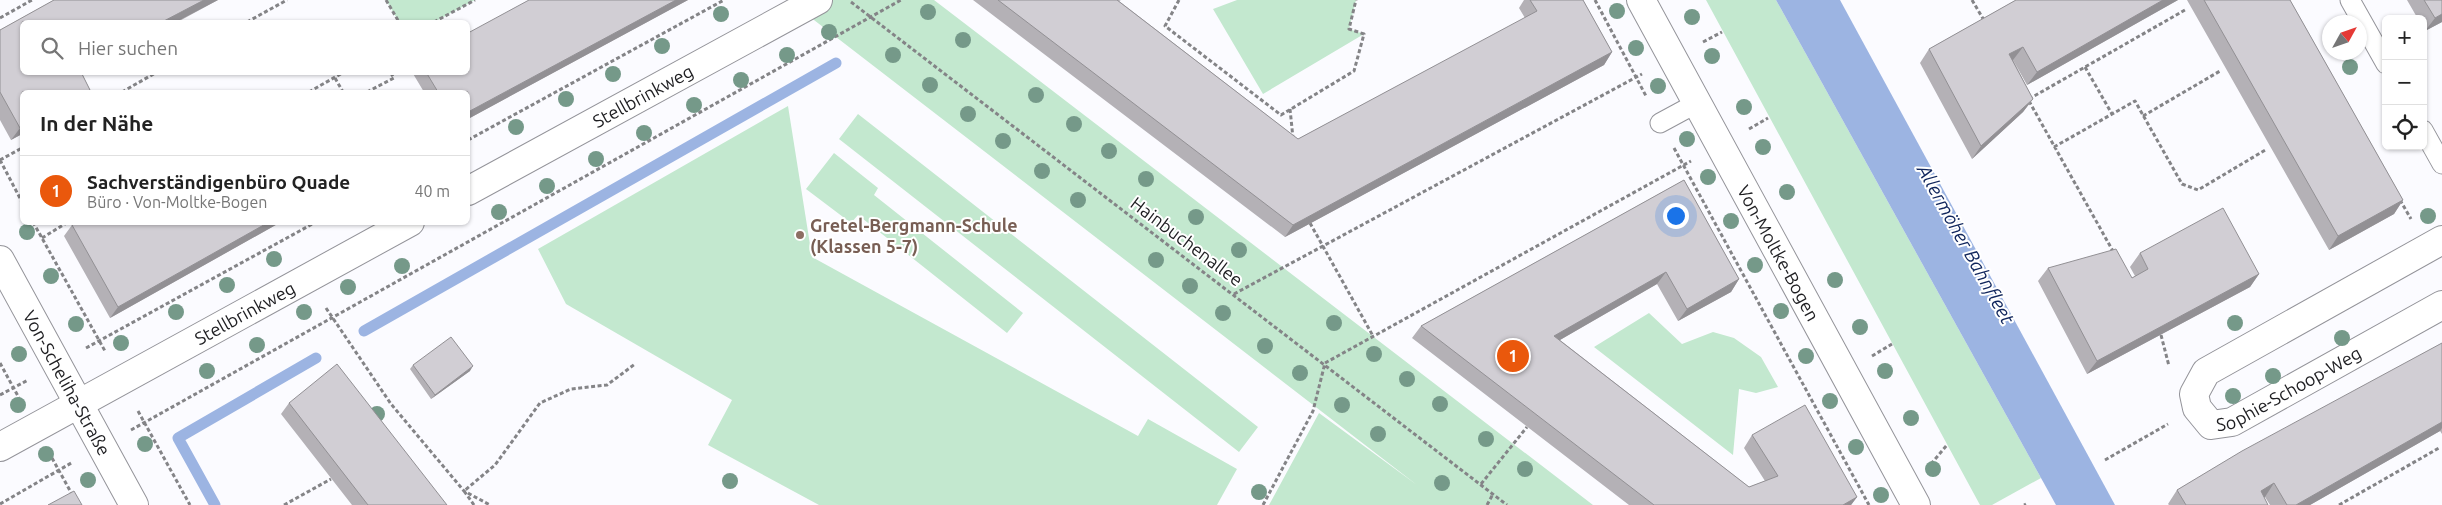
<!DOCTYPE html>
<html lang="de">
<head>
<meta charset="utf-8">
<style>
	body { margin:0; font-family:Ubuntu,sans-serif; background:#f6f6f6; color:#222 }
	.controls { position:absolute; right:15px; top:15px; display:grid; overflow:hidden; border-radius:8px; box-shadow:0 1px 4px #0004 }
	.controls button { width:45px; height:45px; display:grid; place-items:center; padding:0; border:0; border-bottom:1px solid #e0e0e0; background:#fff; color:#222; font:25px sans-serif }
	.compass { position:absolute; left:2322px; top:15px; width:45px; height:45px; border-radius:50%; background:#fff; box-shadow:0 1px 4px #0004; rotate:50deg }
	.you { position:absolute; left:1675px; top:215px; width:18px; height:18px; margin:-12px; border:4px solid #fff; border-radius:50%; background:#1a73e8; box-shadow:0 0 0 8px #1a73e833 }
	.badge { display:grid; place-items:center; width:32px; height:32px; border-radius:50%; background:#ea580c; color:#fff; font-size:16px; font-weight:700 }
	.pin { position:absolute; translate:-50% -50%; border:2px solid #fff; box-shadow:0 1px 5px #0006 }
	.list { margin:0; padding:0; list-style:none }
	h2 { display:flex; justify-content:space-between; align-items:center; height:65px; margin:0; padding:0 20px; font-size:21px }
	h2 small { font-size:16px; font-weight:400; color:#767676 }
	.list li { display:grid; grid-template-columns:32px 1fr auto; gap:15px; align-items:center; box-sizing:border-box; height:70px; padding:0 20px; border-top:1px solid #e0e0e0 }
	.list b { display:block; font-size:19px; white-space:nowrap }
	.list p { margin:0; font-size:16px; white-space:nowrap; color:#767676 }
	.list em { font-size:16px; font-style:normal; color:#767676 }
	.icon { flex:none; width:28px; height:28px; fill:none; stroke:currentColor; stroke-width:2; stroke-linecap:round; stroke-linejoin:round }
	.map { position:relative; flex:none; width:2442px; height:505px; overflow:hidden }
	.search { position:absolute; background:#fff; box-shadow:0 1px 4px #0004; left:20px; top:20px; width:450px; height:55px; display:flex; align-items:center; gap:12px; box-sizing:border-box; padding:0 18px; border-radius:8px; color:#767676; font-size:19px }
	.panel { position:absolute; background:#fff; box-shadow:0 1px 4px #0004; left:20px; top:90px; width:450px; height:135px; border-radius:8px }
	.map>svg:first-child { display:block }
	.green { fill:#c3e8cf }
	.water { fill:#9cb4e2 }
	.lines { fill:none; stroke-linecap:round; stroke-linejoin:round }
	.stream { stroke:#9cb4e2; stroke-width:11 }
	.service-casing { stroke:#94949a; stroke-width:21 }
	.minor-casing { stroke:#94949a; stroke-width:30 }
	.path { stroke:#848487; stroke-width:3; stroke-dasharray:4 2.5; stroke-linecap:butt }
	.service { stroke:#fff; stroke-width:19 }
	.minor { stroke:#fff; stroke-width:28 }
	.tree { fill:#759989 }
	.wall { fill:#b4b1b6 }
	.shaded-wall { fill:#929094 }
	.building { fill:#d1ced4; stroke:#929094 }
	.education-dot { fill:#8d6e63; stroke:#fff; stroke-width:2 }
	.labels { text-anchor:middle; dominant-baseline:central; stroke-width:4; stroke-linejoin:round; paint-order:stroke }
	.street-label { font-size:18px; fill:#1e1e21; stroke:#fff }
	.education-label { font-size:18px; font-weight:bold; fill:#785e54; stroke:#fff; text-anchor:start }
	.water-label { font-size:19px; font-style:italic; fill:#0f255c; stroke:#fff }
</style>
</head>
<body>
<div class="map">
<svg width="2442" height="505" viewBox="0 0 2442 505">
	<rect width="100%" height="100%" fill="#fbfbff"/>
	<path class="green" d="M386,0H475L434,22H399Z
		M788,0H934L1593,505H1269L1319,413L1417,485Z
		M1237,0H1356L1349,29L1364,34L1263,94L1213,9Z
		M1706,0H1776L2041,478L1992,505H1980Z
		M788,106L812,257L1138,436L1148,419L1237,469L1217,505H819L708,445L732,400L566,304L538,249Z
		M858,114L1258,427L1239,452L839,139Z
		M834,153L878,188L874,195L1023,313L1007,333L858,215L851,223L806,189Z
		M1649,313L1682,344L1713,332L1734,338L1761,357L1778,387L1756,393L1739,389L1733,455L1594,347Z"/>
	<path class="water" d="M1776,0H1840L2115,505H2056Z"/>
	<g class="lines">
		<path class="stream" d="M364,331L836,63
			M215,505L178,438L316,358"/>
		<g class="service-casing">
			<path id="service" d="M2350,0L2386,64
				M1660,123L1697,103
				M2423,130L2442,164"/>
		</g>
		<g class="minor-casing">
			<g id="minor">
				<path id="s1" d="M1641,0L1916,505"/>
				<path id="s2" d="M468,191L818,0"/>
				<path id="s3" d="M2442,240L2206,372L2194,394L2197,408L2211,425L2232,422L2442,305"/>
				<path id="s4" d="M0,260L134,505"/>
				<path id="s5" d="M0,447L410,222"/>
			</g>
		</g>
		<path class="path" d="M386,0L399,22
			M1179,0L1165,26L1281,115L1354,71L1364,34L1349,29L1356,0
			M1595,0L1646,96
			M1972,0L1985,22
			M851,2L1507,505
			M0,18L32,0
			M247,22L287,0
			M434,22L475,0
			M1703,42L1722,32
			M2085,67L2112,114
			M335,78L343,92
			M122,92L157,72
			M309,92L344,72
			M367,92L394,78L390,72
			M2029,99L2185,10
			M2029,101L2114,253
			M1290,109L1293,138
			M2143,116L2220,71
			M1749,129L1768,118
			M468,140L724,0
			M2054,147L2135,101L2182,184L2198,190L2267,149
			M1674,148L1869,505
			M0,160L22,202
			M0,160L22,148
			M2400,200L2411,219
			M33,222L105,351
			M1310,223L1373,336
			M42,238L68,222
			M1234,294L1642,74
			M326,308L391,404L464,491L490,505
			M2161,335L2169,366
			M86,348L316,222
			M1872,356L1892,344
			M0,363L19,398
			M0,395L28,380
			M138,411L190,505
			M131,430L901,0
			M52,458L73,496
			M2105,460L2168,424
			M1931,464L1947,445
			M1481,484L1527,427
			M0,504L73,462
			M284,505L331,479
			M474,505L464,491L495,465L540,403L571,389L607,385L635,364
			M1263,505L1313,411L1325,363L1691,161
			M1487,505L1493,494
			M2024,505L2026,504
			M2339,505L2439,448"/>
		<use href="#service" class="service"/>
		<use href="#minor" class="minor"/>
	</g>
	<g class="tree">
		<circle cx="1617" cy="11" r="8"/>
		<circle cx="928" cy="12" r="8"/>
		<circle cx="721" cy="14" r="8"/>
		<circle cx="1692" cy="17" r="8"/>
		<circle cx="829" cy="32" r="8"/>
		<circle cx="963" cy="40" r="8"/>
		<circle cx="662" cy="46" r="8"/>
		<circle cx="1636" cy="48" r="8"/>
		<circle cx="787" cy="55" r="8"/>
		<circle cx="893" cy="55" r="8"/>
		<circle cx="1712" cy="56" r="8"/>
		<circle cx="2350" cy="67" r="8"/>
		<circle cx="613" cy="74" r="8"/>
		<circle cx="741" cy="80" r="8"/>
		<circle cx="930" cy="85" r="8"/>
		<circle cx="1658" cy="86" r="8"/>
		<circle cx="1036" cy="95" r="8"/>
		<circle cx="566" cy="99" r="8"/>
		<circle cx="694" cy="105" r="8"/>
		<circle cx="1744" cy="107" r="8"/>
		<circle cx="968" cy="114" r="8"/>
		<circle cx="1074" cy="124" r="8"/>
		<circle cx="516" cy="127" r="8"/>
		<circle cx="644" cy="133" r="8"/>
		<circle cx="1687" cy="139" r="8"/>
		<circle cx="1003" cy="141" r="8"/>
		<circle cx="1763" cy="147" r="8"/>
		<circle cx="1109" cy="151" r="8"/>
		<circle cx="596" cy="159" r="8"/>
		<circle cx="1042" cy="171" r="8"/>
		<circle cx="1708" cy="177" r="8"/>
		<circle cx="1146" cy="179" r="8"/>
		<circle cx="547" cy="186" r="8"/>
		<circle cx="1787" cy="192" r="8"/>
		<circle cx="1078" cy="200" r="8"/>
		<circle cx="499" cy="212" r="8"/>
		<circle cx="2428" cy="216" r="8"/>
		<circle cx="1196" cy="217" r="8"/>
		<circle cx="1731" cy="221" r="8"/>
		<circle cx="27" cy="232" r="8"/>
		<circle cx="1239" cy="250" r="8"/>
		<circle cx="274" cy="259" r="8"/>
		<circle cx="1156" cy="260" r="8"/>
		<circle cx="1755" cy="265" r="8"/>
		<circle cx="402" cy="266" r="8"/>
		<circle cx="51" cy="276" r="8"/>
		<circle cx="1835" cy="280" r="8"/>
		<circle cx="227" cy="285" r="8"/>
		<circle cx="1190" cy="286" r="8"/>
		<circle cx="348" cy="287" r="8"/>
		<circle cx="1781" cy="311" r="8"/>
		<circle cx="176" cy="312" r="8"/>
		<circle cx="304" cy="312" r="8"/>
		<circle cx="1223" cy="313" r="8"/>
		<circle cx="1334" cy="323" r="8"/>
		<circle cx="2235" cy="323" r="8"/>
		<circle cx="76" cy="324" r="8"/>
		<circle cx="1860" cy="327" r="8"/>
		<circle cx="2342" cy="338" r="8"/>
		<circle cx="121" cy="343" r="8"/>
		<circle cx="257" cy="345" r="8"/>
		<circle cx="1265" cy="346" r="8"/>
		<circle cx="19" cy="354" r="8"/>
		<circle cx="1374" cy="354" r="8"/>
		<circle cx="1806" cy="356" r="8"/>
		<circle cx="207" cy="371" r="8"/>
		<circle cx="1885" cy="371" r="8"/>
		<circle cx="1300" cy="373" r="8"/>
		<circle cx="2273" cy="376" r="8"/>
		<circle cx="1407" cy="379" r="8"/>
		<circle cx="2233" cy="396" r="8"/>
		<circle cx="1830" cy="401" r="8"/>
		<circle cx="1440" cy="404" r="8"/>
		<circle cx="18" cy="405" r="8"/>
		<circle cx="1342" cy="405" r="8"/>
		<circle cx="377" cy="414" r="8"/>
		<circle cx="1911" cy="418" r="8"/>
		<circle cx="1378" cy="434" r="8"/>
		<circle cx="1486" cy="439" r="8"/>
		<circle cx="145" cy="444" r="8"/>
		<circle cx="1856" cy="447" r="8"/>
		<circle cx="46" cy="454" r="8"/>
		<circle cx="1525" cy="469" r="8"/>
		<circle cx="1933" cy="469" r="8"/>
		<circle cx="88" cy="480" r="8"/>
		<circle cx="730" cy="481" r="8"/>
		<circle cx="1442" cy="483" r="8"/>
		<circle cx="1259" cy="492" r="8"/>
		<circle cx="1881" cy="495" r="8"/>
	</g>
	<path class="wall" d="M54,0H218L82,74L90,90L88,92H22V134L11,140L0,120V30Z
		M529,0H688L468,119V92H424L412,72H468Z
		M973,0H1121L1119,1L1298,139L1525,18L1519,8L1524,0H1583L1612,52L1604,65L1285,237Z
		M2016,0H2178L2027,85L2013,60L2033,99L2023,112L1972,159L1920,63L1929,49Z
		M2187,0H2290L2403,200L2394,214L2329,250Z
		M2407,0H2442V22L2425,31L2423,28V19H2418Z
		M1684,180L1739,279L1731,292L1678,321L1657,284L1560,340L1749,487L1765,481L1744,448L1752,435L1857,497L1851,505H1629L1412,338L1421,326Z
		M77,222H281L110,318L64,236L72,225Z
		M2140,253L2259,274L2250,287L2087,374L2038,281L2048,268L2132,278L2135,276L2130,267Z
		M2442,343V434L2440,431L2310,505H2270L2265,497H2264L2268,505H2169L2168,504L2177,490Z
		M413,365L470,371L431,399L410,369Z
		M289,403L447,505H352L281,414Z"/>
	<path class="shaded-wall" d="M204,0H218L176,22H162Z
		M676,0H688L468,119V112Z
		M2163,0H2178L2027,85L2037,72Z
		M2442,14V22L2425,31L2435,18Z
		M2023,47L2013,60L2000,68L2009,54Z
		M1612,52L1604,65L1285,237L1293,225Z
		M2033,99L2023,112L1972,159L1981,146Z
		M22,126V134L11,140L20,128Z
		M2403,200L2394,214L2329,250L2338,236Z
		M269,222H281L110,318L118,307Z
		M1666,272L1657,284L1546,348L1554,336Z
		M2259,274L2250,287L2087,374L2097,361Z
		M1739,279L1731,292L1678,321L1687,309Z
		M473,366L470,371L431,399L435,395Z
		M2442,422V428L2440,431L2310,505H2296Z
		M2274,483L2265,497L2251,505L2261,491Z
		M1857,497L1851,505H1843Z"/>
	<path class="building" d="M54,0H204L162,22H22V72H81L90,90L85,92H22V126L20,128L0,92V30Z
		M529,0H676L468,112V92H438L426,72H468V33Z
		M998,0H1117L1298,139L1537,11L1530,0H1583L1612,52L1293,225Z
		M2016,0H2163L2037,72L2023,47L2009,54L2033,99L1981,146L1929,49Z
		M2204,0H2290L2403,200L2338,236Z
		M2424,0H2442V14L2435,18Z
		M1684,180L1739,279L1687,309L1666,272L1554,336L1749,487L1778,476L1752,435L1805,405L1857,497L1843,505H1654L1421,326Z
		M2223,208L2259,274L2097,361L2048,268L2116,249L2132,278L2148,269L2140,253Z
		M77,222H269L118,307L72,225Z
		M451,337L473,366L435,395L413,365Z
		M2442,343V422L2296,505H2287L2274,483L2261,491L2268,505H2186L2177,490L2242,451Z
		M337,364L447,505H368L289,403Z
		M74,491L82,505H48Z"/>
	<circle class="education-dot" cx="800" cy="235" r="5"/>
	<g class="labels">
		<g class="street-label">
			<text stroke="none"><textPath href="#s2" startOffset="199">Stellbrinkweg</textPath></text>
			<text transform="translate(1187 241) rotate(37)">Hainbuchenallee</text>
			<text stroke="none"><textPath href="#s1" startOffset="288">Von-Moltke-Bogen</textPath></text>
			<text stroke="none"><textPath href="#s5" startOffset="279">Stellbrinkweg</textPath></text>
			<text stroke="none"><textPath href="#s4" startOffset="140">Von-Scheliha-Straße</textPath></text>
			<text stroke="none"><textPath href="#s3" startOffset="418">Sophie-Schoop-Weg</textPath></text>
		</g>
		<g class="education-label">
			<text x="810" y="225">Gretel-Bergmann-Schule<tspan x="810" dy="21">(Klassen 5-7)</tspan></text>
		</g>
		<g class="water-label">
			<text transform="translate(1966 244) rotate(61)">Allermöher Bahnfleet</text>
		</g>
	</g>
</svg>
<div class="controls">
<button>+</button>
<button>−</button>
<button><svg class="icon" aria-label="locate" viewBox="0 0 24 24"><circle cx="12" cy="12" r="6"/><path d="M12 2v4M12 18v4M2 12h4M18 12h4"/></svg></button>
</div>
<svg class="compass" viewBox="-18 -18 36 36"><path d="M0-13l5 13h-10z" fill="#e53935"/><path d="M0 13l5-13h-10z" fill="#767676"/></svg>
<div class="you"></div>
<div class="pin badge" style="left:1513px;top:356px">1</div>
<div class="search"><svg class="icon" aria-label="search" viewBox="0 0 24 24"><circle cx="10" cy="10" r="6"/><path d="M15 15l6 6"/></svg>Hier suchen</div>
<section class="panel">
<h2>In der Nähe<small></small></h2>
<ul class="list">
<li><span class="badge">1</span><div><b>Sachverständigenbüro Quade</b><p>Büro · Von-Moltke-Bogen</p></div><em>40 m</em></li>
</ul>
</section>
</div>
</body>
</html>
